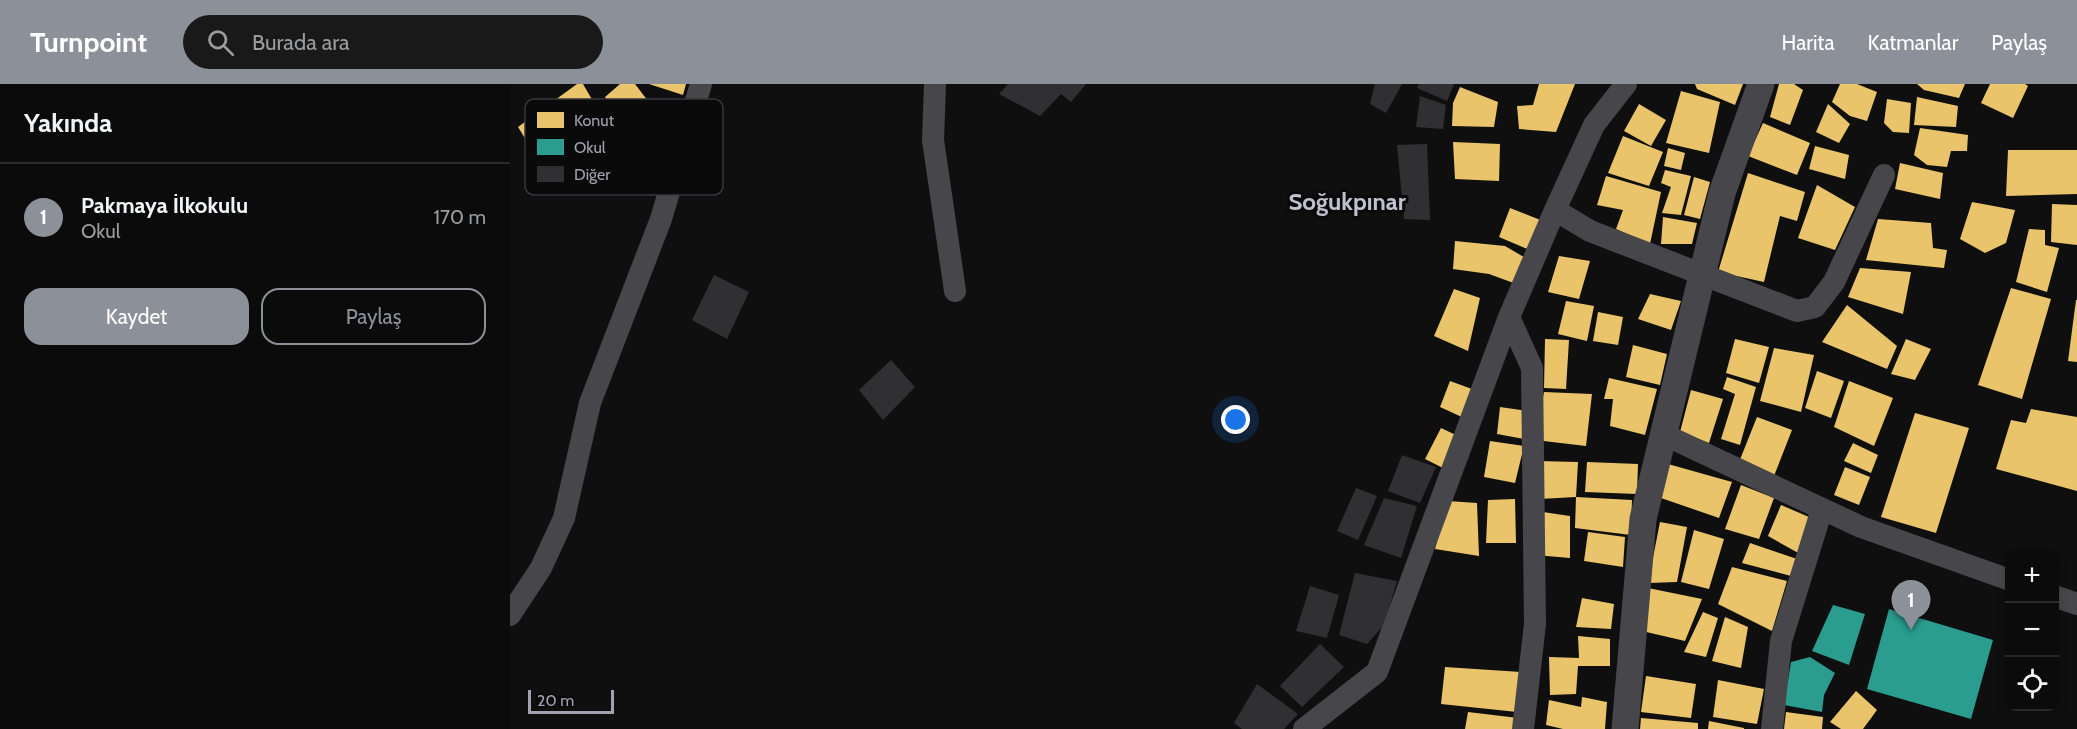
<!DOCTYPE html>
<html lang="tr">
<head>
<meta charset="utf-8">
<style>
	body { margin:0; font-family:Cabin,sans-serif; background:#19191a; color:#f1f3f6 }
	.controls { position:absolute; right:18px; bottom:18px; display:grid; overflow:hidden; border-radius:12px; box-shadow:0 3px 9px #0003 }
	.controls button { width:54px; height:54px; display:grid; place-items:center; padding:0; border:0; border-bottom:2px solid #2b2b2d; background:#0b0b0c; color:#f1f3f6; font:30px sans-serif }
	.scale { position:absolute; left:18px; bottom:15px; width:86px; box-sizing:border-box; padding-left:6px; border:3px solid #a1a1b0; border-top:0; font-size:16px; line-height:21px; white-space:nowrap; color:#a1a1b0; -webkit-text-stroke:4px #0a0a0b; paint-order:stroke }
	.you { position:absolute; left:726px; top:336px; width:21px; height:21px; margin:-15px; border:4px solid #fff; border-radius:50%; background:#1a73e8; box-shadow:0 0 0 9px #1a73e833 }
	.badge { display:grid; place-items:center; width:39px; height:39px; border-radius:50%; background:#8c9099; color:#fff; font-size:20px; font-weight:700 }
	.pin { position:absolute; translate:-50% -50px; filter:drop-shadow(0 2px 3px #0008) }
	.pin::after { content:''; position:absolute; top:32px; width:21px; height:18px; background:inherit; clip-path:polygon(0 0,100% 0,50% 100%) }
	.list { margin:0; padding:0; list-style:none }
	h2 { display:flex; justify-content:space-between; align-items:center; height:78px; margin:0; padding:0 24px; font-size:26px }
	h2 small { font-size:20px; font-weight:400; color:#9a9b9d }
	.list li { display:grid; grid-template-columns:39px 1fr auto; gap:18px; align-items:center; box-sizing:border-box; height:108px; padding:0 24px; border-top:2px solid #2b2b2d }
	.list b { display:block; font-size:22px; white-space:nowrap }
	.list p { margin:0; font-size:20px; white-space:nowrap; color:#9a9b9d }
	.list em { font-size:20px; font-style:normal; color:#9a9b9d }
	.actions { display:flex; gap:12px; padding:18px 24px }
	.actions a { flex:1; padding:14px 0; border:2px solid #8c9099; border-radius:18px; text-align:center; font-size:21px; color:#8c9099 }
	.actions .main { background:#8c9099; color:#fff }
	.icon { flex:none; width:33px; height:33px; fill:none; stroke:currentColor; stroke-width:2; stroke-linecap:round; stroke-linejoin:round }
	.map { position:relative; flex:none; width:1567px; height:645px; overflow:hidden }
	header { display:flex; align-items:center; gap:36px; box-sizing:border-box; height:84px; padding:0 30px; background:#8c9099; color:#fff }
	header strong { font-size:28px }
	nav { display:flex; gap:33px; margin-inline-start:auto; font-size:21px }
	.search { width:420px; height:54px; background:#19191a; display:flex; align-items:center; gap:15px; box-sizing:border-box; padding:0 21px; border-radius:33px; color:#9a9b9d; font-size:22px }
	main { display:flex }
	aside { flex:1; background:#0b0b0c }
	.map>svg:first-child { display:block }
	.homes { fill:#e9c46a }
	.schools { fill:#2a9d8f }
	.building { fill:#303032 }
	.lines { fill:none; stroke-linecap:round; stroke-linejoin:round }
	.minor { stroke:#47474b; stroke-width:22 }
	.tertiary { stroke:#47474b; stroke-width:27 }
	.labels { text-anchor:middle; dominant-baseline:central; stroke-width:6; stroke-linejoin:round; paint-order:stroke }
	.district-label { font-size:24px; font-weight:bold; fill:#c1c1cd; stroke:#0a0a0b }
	.key { fill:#0a0a0b; stroke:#37373d; stroke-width:1.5 }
	.key-label { font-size:16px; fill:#a1a1b0 }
</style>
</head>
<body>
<header>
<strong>Turnpoint</strong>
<div class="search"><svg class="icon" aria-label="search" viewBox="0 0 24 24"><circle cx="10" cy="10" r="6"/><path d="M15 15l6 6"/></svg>Burada ara</div>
<nav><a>Harita</a><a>Katmanlar</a><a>Paylaş</a></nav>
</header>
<main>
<aside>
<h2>Yakında<small></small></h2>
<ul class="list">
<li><span class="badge">1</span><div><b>Pakmaya İlkokulu</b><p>Okul</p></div><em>170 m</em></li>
</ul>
<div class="actions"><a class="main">Kaydet</a><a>Paylaş</a></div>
</aside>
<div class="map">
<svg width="1567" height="645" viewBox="0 0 1567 645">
	<rect width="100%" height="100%" fill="#0f0f10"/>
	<path class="homes" d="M67,0H73L91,31L29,77L8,43Z
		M110,0H125L148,30L119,54L95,13Z
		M139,0H176L173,11Z
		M1029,0H1065L1046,48L1009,45L1007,22L1023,21Z
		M1185,0H1233L1225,21L1187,5Z
		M1269,0H1284L1293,6L1280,41L1260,33Z
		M1330,0H1347L1367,8L1357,37L1340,32L1322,18Z
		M1407,0H1455L1449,14L1414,6Z
		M1480,0H1515L1518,2L1503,34L1471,19Z
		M950,3L988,18L984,43L942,42L943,19Z
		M1171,7L1210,18L1199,69L1156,59Z
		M1407,13L1448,22L1446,43L1404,41Z
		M1377,15L1401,19L1399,49L1383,48L1374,39Z
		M1129,20L1156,36L1141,62L1114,47Z
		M1318,20L1340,40L1329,59L1306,48Z
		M1253,39L1300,59L1287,91L1238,72Z
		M1410,44L1458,51L1457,67H1441L1437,83L1417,81L1404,71Z
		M1113,52L1153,68L1139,102L1098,89Z
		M943,58L990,60L989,97L945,95Z
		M1305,62L1339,71L1335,95L1299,85Z
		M1158,64L1175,69L1171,86L1154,82Z
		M1498,66H1567V110L1496,112Z
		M1390,79L1433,89L1430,115L1385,105Z
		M1155,86L1181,92L1171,131L1152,129L1161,103L1151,99Z
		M1238,89L1295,108L1287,137L1270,132L1254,198L1208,188Z
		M1096,92L1151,108L1140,160L1106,145L1113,126L1087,121Z
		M1184,93L1200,98L1190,135L1174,131Z
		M1307,101L1345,123L1325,166L1288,154Z
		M1462,118L1505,126L1496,159L1475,169L1450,155Z
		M1542,120L1567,121V161L1541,158Z
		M1000,124L1033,137L1022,167L989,153Z
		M1153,133L1187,139L1182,160H1151Z
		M1368,135L1421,139L1423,164L1437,166L1434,184L1356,176Z
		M1519,145L1535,146V161L1549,164L1537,208L1506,198Z
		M945,157L995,162L1019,176L1009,201L979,190L943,185Z
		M1049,172L1080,177L1069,215L1038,208Z
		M1350,184L1401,188L1393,230L1338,213Z
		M1501,204L1541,215L1512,315L1468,301Z
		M944,205L970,214L958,267L924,252Z
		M1140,210L1171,217L1161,246L1128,235Z
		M1566,216H1567V278L1558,277Z
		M1056,217L1084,222L1077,257L1048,250Z
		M1337,221L1387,262L1377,285L1312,258Z
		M1088,228L1113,233L1108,261L1083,257Z
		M1035,255L1059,256L1056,305L1034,304Z
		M1225,255L1259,263L1249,299L1216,289Z
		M1396,255L1421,265L1405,296L1381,290Z
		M1123,261L1157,270L1150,301L1116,293Z
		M1264,264L1304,271L1291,328L1250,317Z
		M1307,287L1334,297L1321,334L1295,324Z
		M1217,293L1246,303L1230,361L1211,355L1225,310L1213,305Z
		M1099,294L1147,305L1135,351L1100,342L1103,315H1094Z
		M940,297L962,305L954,334L930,323Z
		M1339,297L1383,314L1364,362L1324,343Z
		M1181,306L1213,315L1199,359L1170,348Z
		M1034,308L1082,310L1076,362L1025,356Z
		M990,323L1018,327L1014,355L987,350Z
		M1521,325L1567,333V407L1486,385L1501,336L1516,339Z
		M1405,329L1459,344L1426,449L1371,433Z
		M1247,333L1282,346L1264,392L1229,378Z
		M931,344L948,352L935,385L915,375Z
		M980,357L1014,362L1005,399L974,393Z
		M1343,359L1368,371L1361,389L1334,377Z
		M1027,377L1068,378L1066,413L1029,415Z
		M1077,378L1128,380L1127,410L1075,408Z
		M1158,380L1222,398L1209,434L1151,414Z
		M1335,383L1360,393L1349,421L1324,411Z
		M1231,401L1264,414L1249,455L1215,445Z
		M1066,413L1122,416L1121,451L1065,444Z
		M1005,415L1006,459H976L978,416Z
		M938,417L967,419L969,472L925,465Z
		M1271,421L1306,436L1290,470L1258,452Z
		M1026,427L1060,432V474L1025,471Z
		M1150,438L1177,443L1167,498L1138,499Z
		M1184,446L1214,455L1199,505L1171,498Z
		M1078,448L1115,453L1113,483L1074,477Z
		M1240,459L1287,475L1281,492L1232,479Z
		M1222,483L1277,497L1262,547L1208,520Z
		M1138,504L1192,515L1175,557L1132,547Z
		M1072,514L1104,520L1101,545L1066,543Z
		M1193,528L1208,534L1196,573L1174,568Z
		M1215,533L1238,543L1231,584L1202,577Z
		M1068,552L1100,555V582H1068L1066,610L1040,611L1039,573L1069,574Z
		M935,583L1011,588L1007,628L931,620Z
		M1136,592L1186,600L1181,634L1131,628Z
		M1208,596L1254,605L1247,640L1203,633Z
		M1346,607L1367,626L1353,645H1331L1320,638Z
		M1072,613L1097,618L1095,645H1053L1036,641L1039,616L1071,623Z
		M958,628L1008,634L1005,645H955Z
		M1276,628L1313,633L1312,645H1274Z
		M1131,634L1188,639V645H1130Z
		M1199,637L1234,644V645H1198Z"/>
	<path class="schools" d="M1323,521L1355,530L1339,581L1302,567Z
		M1379,525L1483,556L1461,635L1357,605Z
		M1300,573L1325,589L1314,611L1312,628L1274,621L1281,578Z"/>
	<path class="building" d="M498,0H576L561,18L551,10L530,32L489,10Z
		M865,0H892L876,29L860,20Z
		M909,0H944L937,17L907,4Z
		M910,12L936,21L933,45L906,43Z
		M917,60L920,136L894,135L887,61Z
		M204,191L239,208L217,255L182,236Z
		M381,276L405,303L373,336L349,306Z
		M892,371L926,383L910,419L878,407Z
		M846,404L867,412L848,456L827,447Z
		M874,414L907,422L891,474L854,461Z
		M845,489L887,497L874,541L857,560L829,551Z
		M800,502L829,511L817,554L786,547Z
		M810,560L834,583L792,623L770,602Z
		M747,600L788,630L774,645H732L724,639Z"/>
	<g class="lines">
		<path class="minor" d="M425,0L423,56L445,207
			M1045,126L1080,147L1287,227L1305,223L1324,198L1374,91
			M999,233L1022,284L1025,540L1013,645
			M1155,351L1351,443L1500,496
			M1544,512L1567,520
			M0,531L31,484L54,434L80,319L151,135L191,0
			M794,645L867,588L999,233L1045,126L1084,41L1116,0
			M1262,645L1271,557L1312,425"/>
		<path class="tertiary" d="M1115,645L1133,435L1212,109L1251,0"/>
	</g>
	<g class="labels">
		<g class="district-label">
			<text x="837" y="117">Soğukpınar</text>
		</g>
	</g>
	<rect x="15" y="15" width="198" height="96" rx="9" class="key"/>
	<rect x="27" y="28" width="27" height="16" fill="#e9c46a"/>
	<rect x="27" y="55" width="27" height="16" fill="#2a9d8f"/>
	<rect x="27" y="82" width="27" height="16" fill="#303032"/>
	<g class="key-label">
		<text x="64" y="42">Konut</text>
		<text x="64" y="69">Okul</text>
		<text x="64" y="96">Diğer</text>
	</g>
</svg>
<div class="controls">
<button>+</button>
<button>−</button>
<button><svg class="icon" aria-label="locate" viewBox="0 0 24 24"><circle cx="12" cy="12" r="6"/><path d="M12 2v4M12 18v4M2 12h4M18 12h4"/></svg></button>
</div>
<div class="scale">20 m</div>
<div class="you"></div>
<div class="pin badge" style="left:1401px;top:546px">1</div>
</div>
</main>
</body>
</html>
